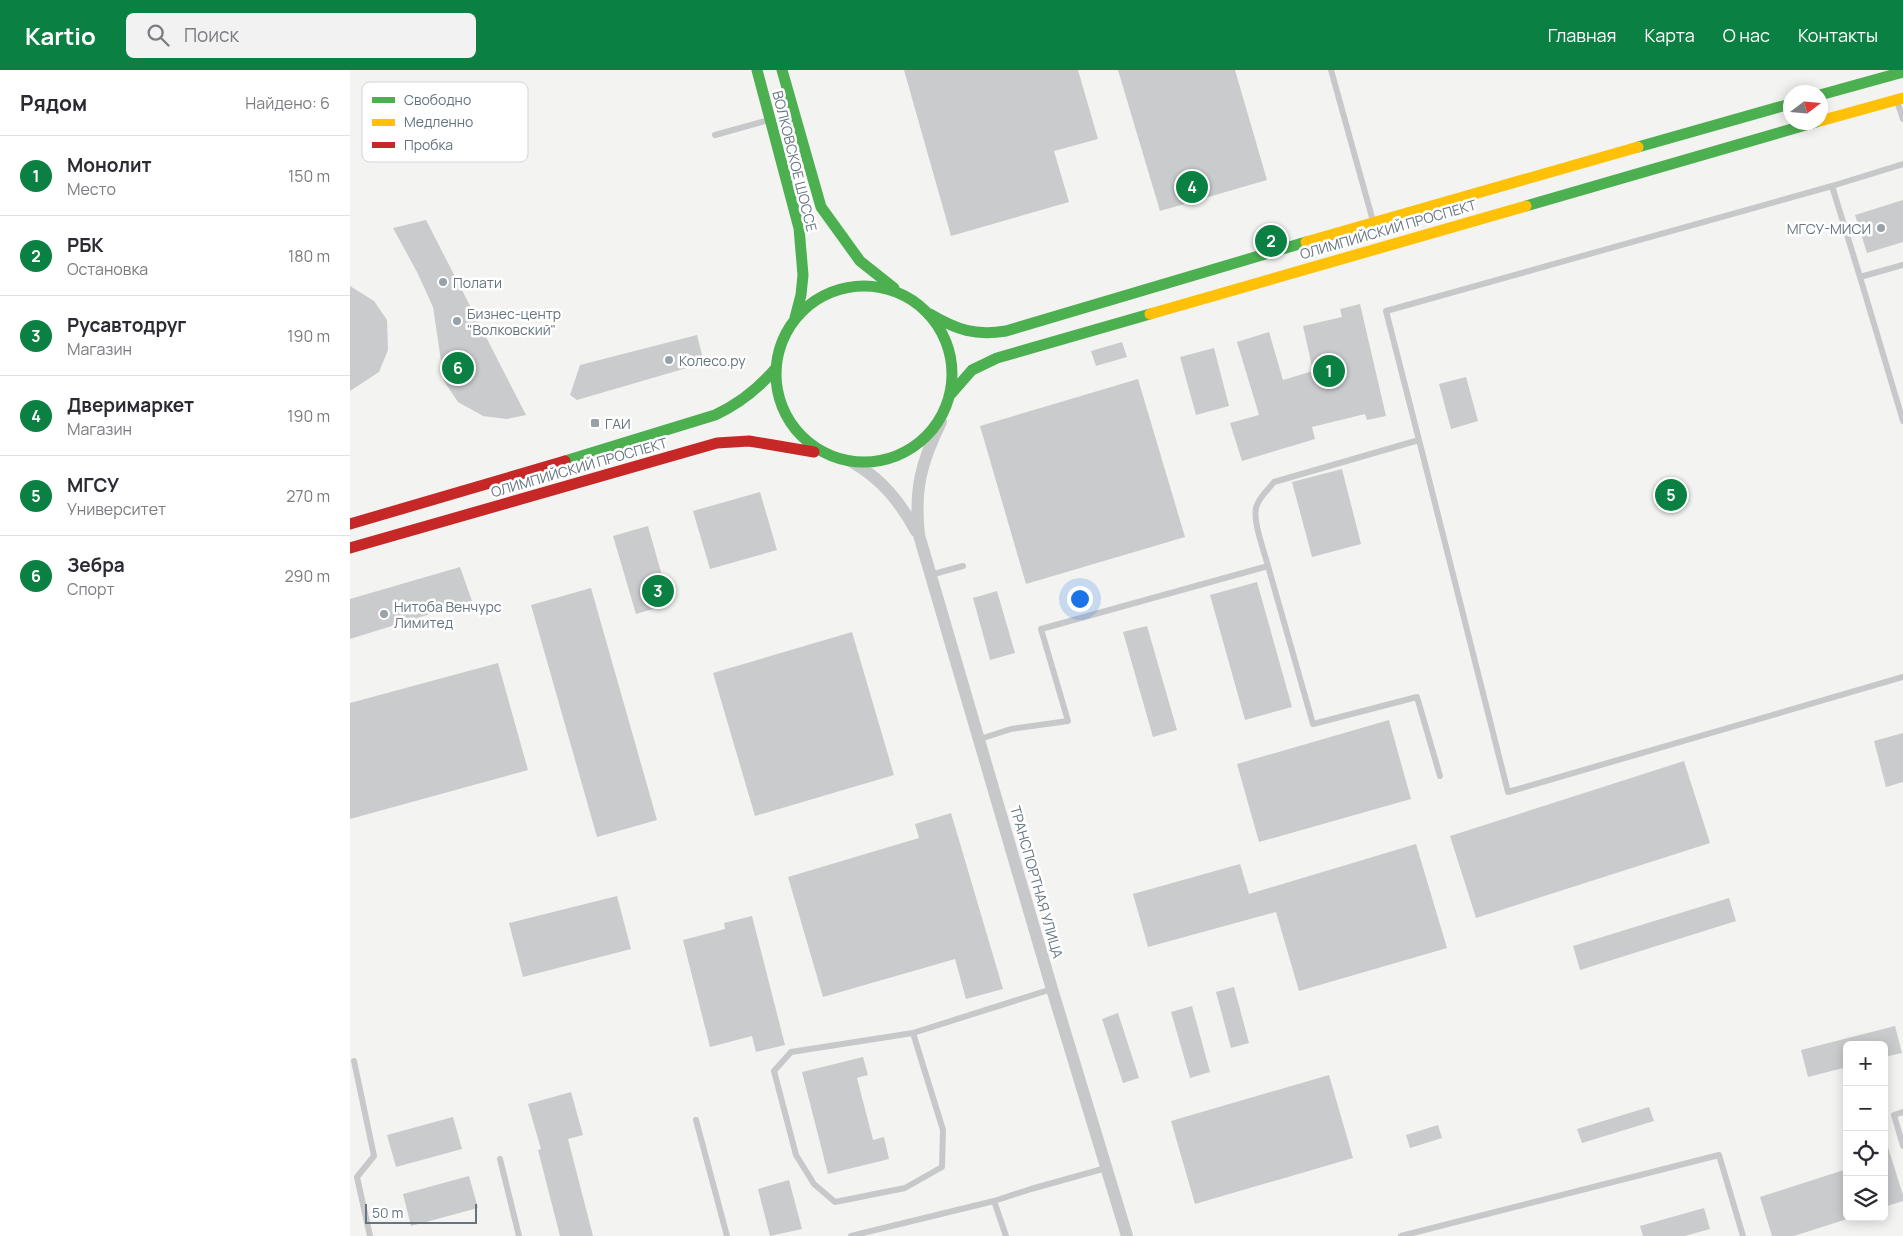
<!DOCTYPE html>
<html lang="ru">
<head>
<meta charset="utf-8">
<style>
	body { margin:0; font-family:Manrope,sans-serif; background:#f2f2f3; color:#2b2b33 }
	.controls { position:absolute; right:15px; bottom:15px; display:grid; overflow:hidden; border-radius:8px; box-shadow:0 2px 12px #0003 }
	.controls button { width:45px; height:45px; display:grid; place-items:center; padding:0; border:0; border-bottom:1px solid #e1e1e2; background:#fff; color:#2b2b33; font:25px sans-serif }
	.compass { position:absolute; left:1433px; top:15px; width:45px; height:45px; border-radius:50%; background:#fff; box-shadow:0 2px 12px #0003; rotate:74deg }
	.scale { position:absolute; left:15px; bottom:12px; width:112px; box-sizing:border-box; padding-left:5px; border:2px solid #657580; border-top:0; font-size:14px; line-height:18px; white-space:nowrap; color:#657580; -webkit-text-stroke:4px #fff; paint-order:stroke }
	.you { position:absolute; left:729px; top:528px; width:18px; height:18px; margin:-12px; border:4px solid #fff; border-radius:50%; background:#1a73e8; box-shadow:0 0 0 8px #1a73e833 }
	.badge { display:grid; place-items:center; width:32px; height:32px; border-radius:50%; background:#0b8043; color:#fff; font-size:16px; font-weight:700 }
	.pin { position:absolute; translate:-50% -50%; border:2px solid #fff; box-shadow:0 1px 5px #0006 }
	.list { margin:0; padding:0; list-style:none }
	h2 { display:flex; justify-content:space-between; align-items:center; height:65px; margin:0; padding:0 20px; font-size:21px }
	h2 small { font-size:16px; font-weight:400; color:#7c7c81 }
	.list li { display:grid; grid-template-columns:32px 1fr auto; gap:15px; align-items:center; box-sizing:border-box; height:80px; padding:0 20px; border-top:1px solid #e1e1e2 }
	.list b { display:block; font-size:19px; white-space:nowrap }
	.list p { margin:0; font-size:16px; white-space:nowrap; color:#7c7c81 }
	.list em { font-size:16px; font-style:normal; color:#7c7c81 }
	.icon { flex:none; width:28px; height:28px; fill:none; stroke:currentColor; stroke-width:2; stroke-linecap:round; stroke-linejoin:round }
	.map { position:relative; flex:none; width:1553px; height:1166px; overflow:hidden }
	header { display:flex; align-items:center; gap:30px; box-sizing:border-box; height:70px; padding:0 25px; background:#0b8043; color:#fff }
	header strong { font-size:24px }
	nav { display:flex; gap:28px; margin-inline-start:auto; font-size:18px }
	.search { width:350px; height:45px; background:#f2f2f3; display:flex; align-items:center; gap:12px; box-sizing:border-box; padding:0 18px; border-radius:8px; color:#7c7c81; font-size:19px }
	main { display:flex }
	aside { flex:1; background:#fff }
	.map>svg:first-child { display:block }
	.building { fill:#cacbcc }
	.lines { fill:none; stroke-linecap:round; stroke-linejoin:round }
	.lane { stroke:#c7c8c9; stroke-width:6 }
	.street { stroke:#c7c8c9; stroke-width:12 }
	.fast { stroke:#4caf50; stroke-width:11 }
	.slow { stroke:#ffc107; stroke-width:11 }
	.jam { stroke:#c62828; stroke-width:11 }
	.poi-dot { fill:#97a1a8; stroke:#fff; stroke-width:2 }
	.labels { text-anchor:middle; dominant-baseline:central; stroke-width:5; stroke-linejoin:round; paint-order:stroke }
	.street-label { font-size:14px; fill:#657580; stroke:#fff }
	.poi-label { font-size:14px; fill:#657580; stroke:#fff; text-anchor:start }
	.key { fill:#fff; stroke:#d1d6d9; stroke-width:1 }
	.key-label { font-size:14px; fill:#657580 }
</style>
</head>
<body>
<header>
<strong>Kartio</strong>
<div class="search"><svg class="icon" aria-label="search" viewBox="0 0 24 24"><circle cx="10" cy="10" r="6"/><path d="M15 15l6 6"/></svg>Поиск</div>
<nav><a>Главная</a><a>Карта</a><a>О нас</a><a>Контакты</a></nav>
</header>
<main>
<aside>
<h2>Рядом<small>Найдено: 6</small></h2>
<ul class="list">
<li><span class="badge">1</span><div><b>Монолит</b><p>Место</p></div><em>150 m</em></li>
<li><span class="badge">2</span><div><b>РБК</b><p>Остановка</p></div><em>180 m</em></li>
<li><span class="badge">3</span><div><b>Русавтодруг</b><p>Магазин</p></div><em>190 m</em></li>
<li><span class="badge">4</span><div><b>Дверимаркет</b><p>Магазин</p></div><em>190 m</em></li>
<li><span class="badge">5</span><div><b>МГСУ</b><p>Университет</p></div><em>270 m</em></li>
<li><span class="badge">6</span><div><b>Зебра</b><p>Спорт</p></div><em>290 m</em></li>
</ul>
</aside>
<div class="map">
<svg width="1553" height="1166" viewBox="0 0 1553 1166">
	<rect width="100%" height="100%" fill="#f3f3f1"/>
	<path class="building" d="M554,0H728L748,69L704,81L719,132L601,166Z
		M768,0H885L917,110L810,141Z
		M1553,130V172L1517,183L1505,145Z
		M76,150L176,345L157,349L133,346L108,332L94,311L83,237L67,202L43,158Z
		M0,216L24,231L37,250L38,280L29,302L0,321Z
		M1010,234L1036,346L1017,350L1015,344L962,357L965,369L892,391L880,353L909,345L887,272L919,262L933,310L963,301L953,256L992,247L990,239Z
		M347,265L354,293L227,330L220,325L230,295Z
		M772,272L777,287L746,296L741,281Z
		M864,278L879,336L846,345L830,287Z
		M1116,307L1128,351L1101,359L1089,314Z
		M788,309L835,467L676,514L630,356Z
		M992,399L1011,474L962,487L942,412Z
		M410,422L427,480L360,499L343,441Z
		M298,456L320,534L286,544L263,466Z
		M110,497L122,531L0,569V529Z
		M907,512L942,637L895,650L860,525Z
		M241,518L307,750L247,767L181,535Z
		M647,521L665,583L640,590L623,528Z
		M797,556L827,660L803,667L773,562Z
		M502,562L544,705L405,746L363,603Z
		M148,593L178,700L0,749V633Z
		M1039,650L1061,729L909,772L887,694Z
		M1553,663V712L1536,717L1524,671Z
		M1334,691L1360,773L1126,848L1100,766Z
		M601,743L653,919L616,929L605,889L473,927L438,807L569,768L565,754Z
		M1066,774L1097,878L949,921L926,842L798,877L783,824L890,794L899,824Z
		M267,826L281,879L173,907L159,853Z
		M1379,828L1386,851L1230,900L1223,876Z
		M402,846L435,975L406,982L402,966L360,977L333,870L375,859L374,853Z
		M884,917L899,973L881,978L866,922Z
		M842,936L860,1002L840,1008L821,942Z
		M768,943L789,1008L773,1013L752,949Z
		M1545,956L1552,983L1534,987V975H1497V997L1458,1007L1451,980Z
		M513,987L518,1005L507,1008L523,1070L534,1067L539,1089L478,1104L452,1002Z
		M979,1005L1003,1088L845,1134L821,1051Z
		M221,1022L233,1065L218,1069L243,1166H210L188,1080L191,1079L178,1034Z
		M1299,1037L1304,1051L1232,1073L1227,1059Z
		M103,1047L112,1079L46,1097L37,1065Z
		M1088,1055L1092,1068L1060,1078L1056,1065Z
		M1537,1074L1553,1125V1131L1534,1137V1075Z
		M1497,1099V1149L1444,1166H1422L1410,1127Z
		M119,1106L128,1138L61,1156L53,1124Z
		M439,1110L452,1159L420,1166L408,1119Z
		M1354,1138L1360,1159L1335,1166H1293L1290,1156Z"/>
	<g class="lines">
		<path class="lane" d="M981,0L1023,151
			M1547,31L1553,49
			M365,65L419,50
			M1482,116L1510,207L1553,195
			M1510,207L1553,351
			M1069,370L1158,722L1553,607
			M918,496L963,654L1067,627L1090,706
			M580,505L613,496
			M630,669L661,659L718,651L691,559L918,496C914,481 903,452 906,438C908,428 918,420 924,412L1069,370L1036,241L1482,116L1553,94
			M563,963L441,982L424,1001L446,1085L464,1114L485,1132L555,1118L592,1097L593,1060L563,963L702,919
			M4,991L24,1086L7,1107L20,1166
			M1553,1042L1544,1045L1553,1076
			M346,1050L377,1166
			M150,1089L169,1166
			M501,1166L644,1131
			M656,1166L644,1131L681,1119L756,1098
			M1051,1166L1369,1085L1393,1166"/>
		<path class="street" d="M591,352C571,392 564,420 569,465L702,919L777,1166
			M502,392C532,409 550,432 566,461"/>
		<path class="fast" d="M407,0L449,158L453,205L451,225L445,248
			M432,0L471,137L510,191L544,218
			M1470,25L1553,2
			M1288,77L1440,34
			M1176,136L1466,52
			M426 304a88 88 0 1 1 176 0a88 88 0 1 1-176 0Z
			M580,244C607,260 625,266 656,261L956,172
			M601,324L622,300L647,288L800,244
			M215,391L365,345C389,334 408,319 425,299"/>
		<path class="slow" d="M1470,51L1553,28
			M956,172L1288,77
			M800,244L1176,136"/>
		<path class="jam" d="M0,454L215,391
			M0,478L367,373L399,371L464,382"/>
	</g>
	<g class="poi-dot">
		<circle cx="1531" cy="158" r="5"/>
		<circle cx="93" cy="212" r="5"/>
		<circle cx="107" cy="251" r="5"/>
		<circle cx="319" cy="290" r="5"/>
		<rect x="240" y="348" width="10" height="10" rx="2.5"/>
		<circle cx="34" cy="544" r="5"/>
	</g>
	<g class="labels">
		<g class="street-label">
			<text transform="translate(445 91) rotate(76)">ВОЛКОВСКОЕ ШОССЕ</text>
			<text transform="translate(1038 159) rotate(-16)">ОЛИМПИЙСКИЙ ПРОСПЕКТ</text>
			<text transform="translate(229 397) rotate(-16)">ОЛИМПИЙСКИЙ ПРОСПЕКТ</text>
			<text transform="translate(687 812) rotate(74)">ТРАНСПОРТНАЯ УЛИЦА</text>
		</g>
		<g class="poi-label">
			<text x="1521" y="158" text-anchor="end">МГСУ-МИСИ</text>
			<text x="103" y="212">Полати</text>
			<text x="117" y="243">Бизнес-центр<tspan x="117" dy="16">"Волковский"</tspan></text>
			<text x="329" y="290">Колесо.ру</text>
			<text x="255" y="353">ГАИ</text>
			<text x="44" y="536">Нитоба Венчурс<tspan x="44" dy="16">Лимитед</tspan></text>
		</g>
	</g>
	<rect x="12" y="12" width="166" height="80" rx="8" class="key"/>
	<rect x="22" y="27" width="23" height="6" fill="#4caf50"/>
	<rect x="22" y="49" width="23" height="7" fill="#ffc107"/>
	<rect x="22" y="72" width="23" height="6" fill="#c62828"/>
	<g class="key-label">
		<text x="54" y="35">Свободно</text>
		<text x="54" y="57">Медленно</text>
		<text x="54" y="80">Пробка</text>
	</g>
</svg>
<div class="controls">
<button>+</button>
<button>−</button>
<button><svg class="icon" aria-label="locate" viewBox="0 0 24 24"><circle cx="12" cy="12" r="6"/><path d="M12 2v4M12 18v4M2 12h4M18 12h4"/></svg></button>
<button><svg class="icon" aria-label="layers" viewBox="0 0 24 24"><path d="M12 4l9 5-9 5-9-5zM3 14l9 5 9-5"/></svg></button>
</div>
<svg class="compass" viewBox="-18 -18 36 36"><path d="M0-13l5 13h-10z" fill="#e53935"/><path d="M0 13l5-13h-10z" fill="#7c7c81"/></svg>
<div class="scale">50 m</div>
<div class="you"></div>
<div class="pin badge" style="left:979px;top:301px">1</div>
<div class="pin badge" style="left:921px;top:171px">2</div>
<div class="pin badge" style="left:308px;top:521px">3</div>
<div class="pin badge" style="left:842px;top:117px">4</div>
<div class="pin badge" style="left:1321px;top:425px">5</div>
<div class="pin badge" style="left:108px;top:298px">6</div>
</div>
</main>
</body>
</html>
